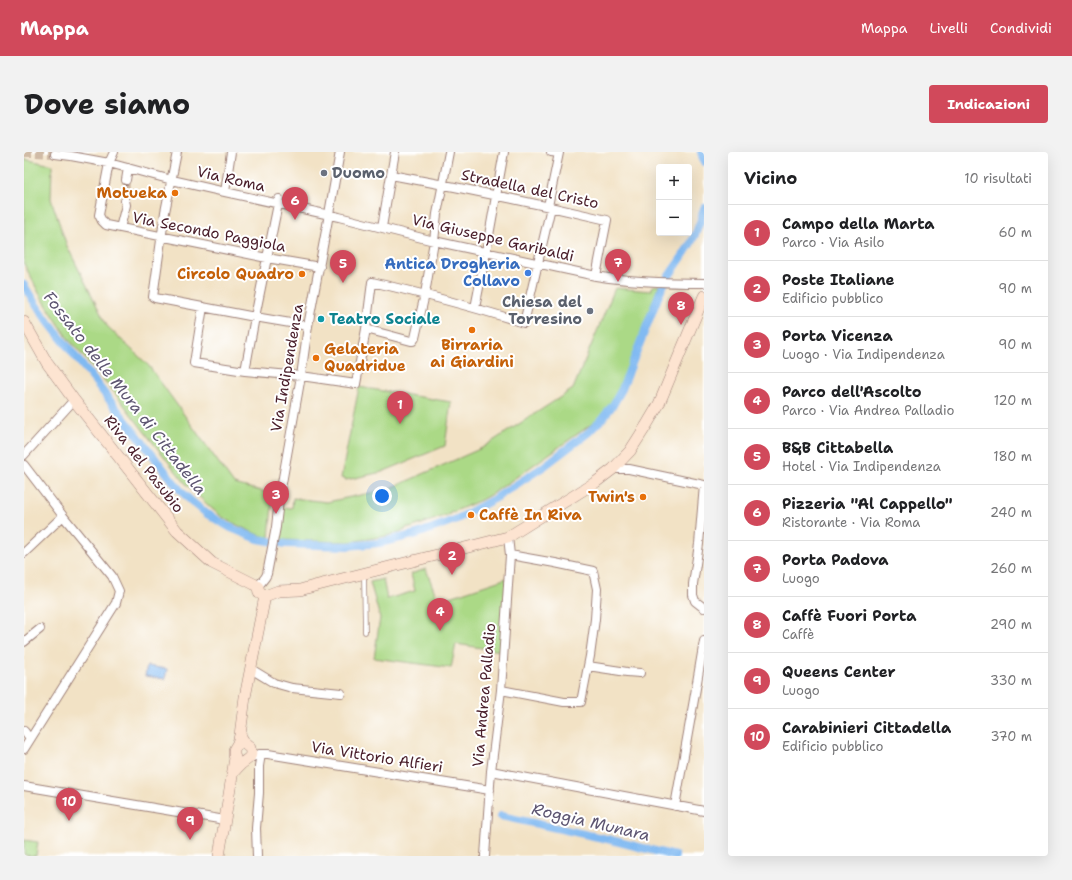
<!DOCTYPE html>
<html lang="it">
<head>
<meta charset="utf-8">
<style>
	body { margin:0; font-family:"Shantell Sans",sans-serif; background:#f2f2f2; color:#202124 }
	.controls { position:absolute; right:12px; top:12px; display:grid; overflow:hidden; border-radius:4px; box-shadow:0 4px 16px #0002 }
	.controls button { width:36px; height:36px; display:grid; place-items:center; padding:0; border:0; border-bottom:1px solid #e0e0e0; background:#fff; color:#202124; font:20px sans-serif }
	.you { position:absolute; left:358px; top:344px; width:14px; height:14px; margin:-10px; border:3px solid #fff; border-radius:50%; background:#1a73e8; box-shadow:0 0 0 6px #1a73e833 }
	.badge { display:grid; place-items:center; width:26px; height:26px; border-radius:50%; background:#d1495b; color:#fff; font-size:13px; font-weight:700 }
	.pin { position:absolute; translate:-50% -33px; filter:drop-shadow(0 1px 2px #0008) }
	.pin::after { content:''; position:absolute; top:21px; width:14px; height:12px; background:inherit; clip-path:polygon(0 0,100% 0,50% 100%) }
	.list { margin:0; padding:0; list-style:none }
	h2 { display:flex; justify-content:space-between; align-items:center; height:52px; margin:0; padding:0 16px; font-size:17px }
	h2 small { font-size:13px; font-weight:400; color:#757577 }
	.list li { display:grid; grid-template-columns:26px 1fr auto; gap:12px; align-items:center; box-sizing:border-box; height:56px; padding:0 16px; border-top:1px solid #e0e0e0 }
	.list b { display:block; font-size:15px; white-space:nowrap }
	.list p { margin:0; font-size:13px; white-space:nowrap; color:#757577 }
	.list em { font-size:13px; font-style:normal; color:#757577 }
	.map { position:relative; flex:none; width:680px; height:704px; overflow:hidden; border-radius:4px }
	header { display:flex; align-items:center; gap:24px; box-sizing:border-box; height:56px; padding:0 20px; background:#d1495b; color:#fff }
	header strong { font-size:19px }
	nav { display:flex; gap:22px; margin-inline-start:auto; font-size:14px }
	.intro { display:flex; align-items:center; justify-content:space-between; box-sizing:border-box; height:96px; padding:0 24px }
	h1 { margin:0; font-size:28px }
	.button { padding:10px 18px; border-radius:4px; background:#d1495b; color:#fff; font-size:14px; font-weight:700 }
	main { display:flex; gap:24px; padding:0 24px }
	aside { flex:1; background:#fff; border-radius:4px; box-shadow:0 4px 16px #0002 }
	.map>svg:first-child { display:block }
	.green { fill:#abd986; stroke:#7a7c58 }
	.water { fill:#81baf2; stroke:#666c8e }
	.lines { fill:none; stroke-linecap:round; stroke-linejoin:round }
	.canal { stroke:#81baf2; stroke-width:8 }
	.street-tunnel { stroke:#d0bba6; stroke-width:8; stroke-dasharray:8 4; stroke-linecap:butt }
	.lane-casing { stroke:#9e8078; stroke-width:5.5 }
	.street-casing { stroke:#9e8078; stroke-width:10 }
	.secondary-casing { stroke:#9e8078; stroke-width:12 }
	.lane { stroke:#fff; stroke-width:4 }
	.street { stroke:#fff; stroke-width:8 }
	.secondary { stroke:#fde4d1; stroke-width:11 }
	.worship-dot { fill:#6b7280; stroke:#fff; stroke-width:1.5 }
	.food-dot { fill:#e8710a; stroke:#fff; stroke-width:1.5 }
	.shop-dot { fill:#3f7fe0; stroke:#fff; stroke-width:1.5 }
	.culture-dot { fill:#0f9aa8; stroke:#fff; stroke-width:1.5 }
	.labels { text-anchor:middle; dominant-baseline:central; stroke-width:4; stroke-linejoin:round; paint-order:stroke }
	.worship-label { font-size:15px; font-weight:bold; fill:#5b616d; stroke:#fff; text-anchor:start }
	.street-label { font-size:15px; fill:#4a1f2b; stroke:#fff }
	.food-label { font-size:15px; font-weight:bold; fill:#c56008; stroke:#fff; text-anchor:end }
	.shop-label { font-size:15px; font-weight:bold; fill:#366cbe; stroke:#fff; text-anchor:end }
	.culture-label { font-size:15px; font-weight:bold; fill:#0d838f; stroke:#fff; text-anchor:start }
	.water-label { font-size:16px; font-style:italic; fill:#5d5571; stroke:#fff }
</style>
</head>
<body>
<header>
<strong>Mappa</strong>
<nav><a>Mappa</a><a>Livelli</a><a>Condividi</a></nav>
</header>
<div class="intro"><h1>Dove siamo</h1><a class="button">Indicazioni</a></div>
<main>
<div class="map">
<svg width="680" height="704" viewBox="0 0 680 704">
	<rect width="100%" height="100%" fill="#fff"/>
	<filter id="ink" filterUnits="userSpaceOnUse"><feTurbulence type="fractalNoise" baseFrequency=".025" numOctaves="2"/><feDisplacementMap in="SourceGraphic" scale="8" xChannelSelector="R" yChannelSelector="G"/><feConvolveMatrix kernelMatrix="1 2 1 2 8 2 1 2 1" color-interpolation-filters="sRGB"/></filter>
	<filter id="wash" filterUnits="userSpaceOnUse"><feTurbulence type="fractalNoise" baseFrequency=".012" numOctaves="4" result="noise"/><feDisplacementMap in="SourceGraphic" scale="16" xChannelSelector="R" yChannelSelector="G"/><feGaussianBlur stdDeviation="0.9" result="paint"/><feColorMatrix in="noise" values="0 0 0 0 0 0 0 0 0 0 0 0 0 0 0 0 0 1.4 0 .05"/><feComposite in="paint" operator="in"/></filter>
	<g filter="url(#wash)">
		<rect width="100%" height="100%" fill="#f2e2c5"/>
		<path class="green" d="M0,7L28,13L27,47L43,94L83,174L125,214L210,332L249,342L245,386L232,382L213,373L198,365L186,355L162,332L126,287L86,235L45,188L16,143L0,112Z
			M635,133L601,223L588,250L572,269L471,340L457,348L429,360L428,359L426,360V362L386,376L384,375L382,376L381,378L363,384L325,390L256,388L255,378L258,355L268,356L269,346L303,350L365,337L458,296L549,237L591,136L626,139L628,134Z
			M335,235L427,250L421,294L358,320L322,328L317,326Z
			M402,417L414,449L483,426L477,499L432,492L427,516L350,506L356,466L346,430L359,427L363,447L391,439L387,422Z
			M0,688L14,690L12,704L0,703Z"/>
		<path class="water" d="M123,514L143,517L141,527L121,524Z"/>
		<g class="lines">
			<path class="canal" d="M677,0L680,10
				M0,133L12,153L22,167L156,338L166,348L183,362L207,376L234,387L262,392L323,394L355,391L393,382L433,367L470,347L519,315L565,280L578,267L589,253L598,237L636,140C642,126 652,115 660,102C670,88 676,73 680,56
				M477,664L583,687L651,704"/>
		</g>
	</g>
	<g filter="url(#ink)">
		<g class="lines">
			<path class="street-tunnel" d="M0,1H11L31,2
				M101,49L102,28"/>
			<g class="lane-casing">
				<path id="lane" d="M340,422L341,480"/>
			</g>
			<g class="street-casing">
				<path id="street" d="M90,0L85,11L75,63L78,69L82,73L243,106L296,115
					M153,0L141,60L129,145L131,146L231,165L284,174
					M31,2L47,4L85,11L148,28L201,40L315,65L410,89L572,124C608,130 644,131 680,131
					M367,23C439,36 511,51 583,68L572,124
					M102,28L104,16
					M201,40L207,0
					M524,54L535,1L527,0
					M358,75L371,0
					M96,76L102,53L101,49
					M179,155L170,211L221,219L277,224L332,232L342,177L348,130C400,142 450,155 500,171L527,55
					M451,156L462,100L480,0
					M342,177L387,189H389L391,186L401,142L410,89L413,62L425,0
					M221,219L231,165L255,47
					M0,303L50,248
					M0,313L39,364L88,424L95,439L92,451L0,597
					M589,317H605L680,333L675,392L669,432V443L671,449L680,456
					M0,401L39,364
					M234,435C236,430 241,428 243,422L252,375L255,348L277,224L284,174L303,73L316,0
					M0,490L16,477
					M564,514L603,520L616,521
					M227,517L250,531L268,536L317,541
					M477,538L540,550H557L566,504L571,467L573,437L569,419L531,411L486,403
					M0,579L6,587
					M226,606L235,602H244L466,638
					M467,619L680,659
					M0,634L201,668
					M651,654L671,542L680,489
					M233,704L232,676L235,641V614L237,602
					M461,704L467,619L477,538L486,403L484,385"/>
			</g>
			<g class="secondary-casing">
				<path id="secondary" d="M0,170L23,211L50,248L153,379L188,411L230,432L234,435L235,441L241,444
					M241,444L254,439L276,438L290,434L484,385L572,330L589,317L606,299L622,274L635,252L680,144
					M208,622C211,618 214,615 217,612C224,606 229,606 226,596L222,593L216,583
					M195,704L210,612L211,606L210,603V598L214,591L216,583L221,545L241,444"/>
			</g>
			<use href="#lane" class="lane"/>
			<use href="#street" class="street"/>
			<use href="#secondary" class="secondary"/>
		</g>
	</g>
	<g class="worship-dot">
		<circle cx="300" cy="21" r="4"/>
		<circle cx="566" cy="159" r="4"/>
	</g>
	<g class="food-dot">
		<circle cx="151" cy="41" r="4"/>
		<circle cx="278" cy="122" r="4"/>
		<circle cx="448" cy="178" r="4"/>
		<circle cx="292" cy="206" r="4"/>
		<circle cx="619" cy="345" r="4"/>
		<circle cx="447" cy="363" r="4"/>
	</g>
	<circle class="shop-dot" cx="504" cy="121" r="4"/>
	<circle class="culture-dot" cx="297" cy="167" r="4"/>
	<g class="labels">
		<g class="worship-label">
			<text x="308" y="21">Duomo</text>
			<text x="558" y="150" text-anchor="end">Chiesa del<tspan x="558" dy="17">Torresino</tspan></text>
		</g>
		<g class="street-label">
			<text transform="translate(207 27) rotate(13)">Via Roma</text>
			<text transform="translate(506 37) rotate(12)">Stradella del Cristo</text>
			<text transform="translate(185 80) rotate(11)">Via Secondo Paggiola</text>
			<text transform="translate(469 86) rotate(13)">Via Giuseppe Garibaldi</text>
			<text transform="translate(263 216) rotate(-80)">Via Indipendenza</text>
			<text transform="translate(120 312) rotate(52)">Riva del Pasubio</text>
			<text transform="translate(460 543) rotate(-85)">Via Andrea Palladio</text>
			<text transform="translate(353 605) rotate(9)">Via Vittorio Alfieri</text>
		</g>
		<g class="food-label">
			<text x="143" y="41">Motueka</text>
			<text x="270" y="122">Circolo Quadro</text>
			<text x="448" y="193" text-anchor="middle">Birraria<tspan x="448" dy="17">ai Giardini</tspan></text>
			<text x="300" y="197" text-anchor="start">Gelateria<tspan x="300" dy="17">Quadridue</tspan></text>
			<text x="611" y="345">Twin's</text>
			<text x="455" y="363" text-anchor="start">Caffè In Riva</text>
		</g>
		<g class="shop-label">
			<text x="496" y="112">Antica Drogheria<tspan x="496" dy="17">Collavo</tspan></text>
		</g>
		<g class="culture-label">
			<text x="305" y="167">Teatro Sociale</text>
		</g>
		<g class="water-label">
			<text transform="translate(101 241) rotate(52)">Fossato delle Mura di Cittadella</text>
			<text transform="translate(567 670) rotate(13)">Roggia Munara</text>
		</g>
	</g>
</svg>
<div class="controls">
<button>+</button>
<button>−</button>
</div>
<div class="you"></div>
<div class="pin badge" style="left:376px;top:272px">1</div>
<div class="pin badge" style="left:428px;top:423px">2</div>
<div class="pin badge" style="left:252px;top:362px">3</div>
<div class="pin badge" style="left:416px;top:479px">4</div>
<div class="pin badge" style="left:319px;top:131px">5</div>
<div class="pin badge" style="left:271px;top:68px">6</div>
<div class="pin badge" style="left:594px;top:130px">7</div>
<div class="pin badge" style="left:657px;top:173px">8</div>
<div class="pin badge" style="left:166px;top:688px">9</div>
<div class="pin badge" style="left:45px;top:669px">10</div>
</div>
<aside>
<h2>Vicino<small>10 risultati</small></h2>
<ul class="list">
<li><span class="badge">1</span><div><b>Campo della Marta</b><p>Parco · Via Asilo</p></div><em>60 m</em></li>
<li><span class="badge">2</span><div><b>Poste Italiane</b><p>Edificio pubblico</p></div><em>90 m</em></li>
<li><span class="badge">3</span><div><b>Porta Vicenza</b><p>Luogo · Via Indipendenza</p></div><em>90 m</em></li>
<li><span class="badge">4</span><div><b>Parco dell'Ascolto</b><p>Parco · Via Andrea Palladio</p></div><em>120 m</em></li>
<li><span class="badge">5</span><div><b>B&amp;B Cittabella</b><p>Hotel · Via Indipendenza</p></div><em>180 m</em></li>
<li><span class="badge">6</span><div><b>Pizzeria &quot;Al Cappello&quot;</b><p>Ristorante · Via Roma</p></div><em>240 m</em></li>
<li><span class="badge">7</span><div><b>Porta Padova</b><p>Luogo</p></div><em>260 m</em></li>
<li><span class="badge">8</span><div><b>Caffè Fuori Porta</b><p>Caffè</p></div><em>290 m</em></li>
<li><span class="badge">9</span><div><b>Queens Center</b><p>Luogo</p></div><em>330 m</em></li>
<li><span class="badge">10</span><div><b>Carabinieri Cittadella</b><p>Edificio pubblico</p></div><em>370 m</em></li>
</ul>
</aside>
</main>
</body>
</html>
